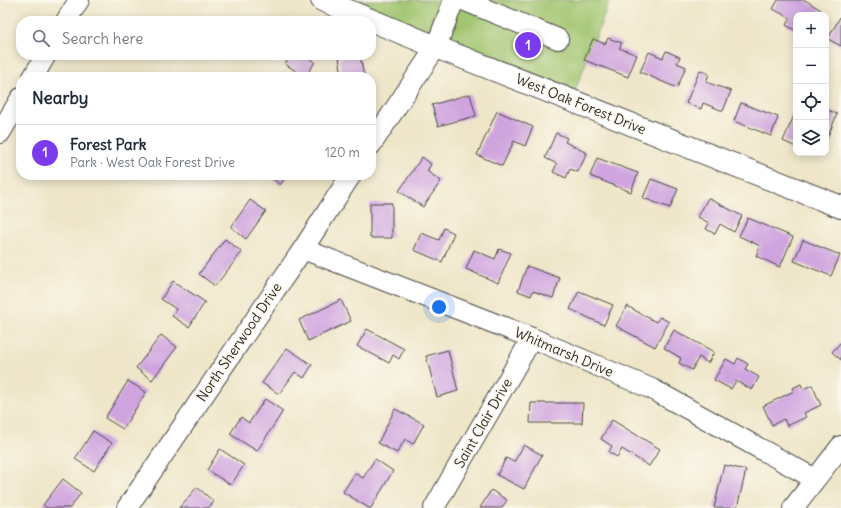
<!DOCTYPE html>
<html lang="en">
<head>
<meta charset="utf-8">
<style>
	body { margin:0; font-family:Delius,sans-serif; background:#f6f6f7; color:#1f2937 }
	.controls { position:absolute; right:12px; top:12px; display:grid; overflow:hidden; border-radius:8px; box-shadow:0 2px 10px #0003 }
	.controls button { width:36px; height:36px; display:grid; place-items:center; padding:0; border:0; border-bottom:1px solid #e0e1e3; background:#fff; color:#1f2937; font:20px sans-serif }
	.you { position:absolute; left:439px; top:307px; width:14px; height:14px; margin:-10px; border:3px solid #fff; border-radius:50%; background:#1a73e8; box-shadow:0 0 0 6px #1a73e833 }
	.badge { display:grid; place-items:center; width:26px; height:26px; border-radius:50%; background:#7c3aed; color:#fff; font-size:13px; font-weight:700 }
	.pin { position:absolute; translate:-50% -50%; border:2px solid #fff; box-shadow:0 1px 4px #0006 }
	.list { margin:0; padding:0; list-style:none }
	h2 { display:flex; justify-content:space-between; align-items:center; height:52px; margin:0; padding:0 16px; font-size:17px }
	h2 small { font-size:13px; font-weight:400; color:#747a83 }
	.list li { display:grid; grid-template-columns:26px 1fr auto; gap:12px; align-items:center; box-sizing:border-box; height:56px; padding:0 16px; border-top:1px solid #e0e1e3 }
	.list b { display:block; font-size:15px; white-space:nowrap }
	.list p { margin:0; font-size:13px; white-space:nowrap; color:#747a83 }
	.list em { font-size:13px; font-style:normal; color:#747a83 }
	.icon { flex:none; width:22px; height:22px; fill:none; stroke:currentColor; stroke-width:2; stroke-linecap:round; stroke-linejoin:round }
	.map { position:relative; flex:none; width:841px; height:508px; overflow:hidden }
	.search { position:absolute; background:#fff; box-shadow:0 2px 10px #0003; left:16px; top:16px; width:360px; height:44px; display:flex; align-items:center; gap:10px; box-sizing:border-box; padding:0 14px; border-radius:16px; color:#747a83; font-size:15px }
	.panel { position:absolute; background:#fff; box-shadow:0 2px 10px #0003; left:16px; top:72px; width:360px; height:108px; border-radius:16px }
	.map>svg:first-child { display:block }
	.green { fill:#9fc36d; stroke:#65774c }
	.building { fill:#cfa4df }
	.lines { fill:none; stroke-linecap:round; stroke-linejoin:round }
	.minor-casing { stroke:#484743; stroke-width:22 }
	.major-casing { stroke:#484743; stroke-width:24 }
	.minor { stroke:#fff; stroke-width:20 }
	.major { stroke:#fff; stroke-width:22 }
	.labels { text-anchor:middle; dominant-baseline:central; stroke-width:3; stroke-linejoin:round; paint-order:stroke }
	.street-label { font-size:14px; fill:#2b2b2b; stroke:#fbf7ec }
</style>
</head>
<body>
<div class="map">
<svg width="841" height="508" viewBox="0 0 841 508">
	<rect width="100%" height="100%" fill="#fbf7ec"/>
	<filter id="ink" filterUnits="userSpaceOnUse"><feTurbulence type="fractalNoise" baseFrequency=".025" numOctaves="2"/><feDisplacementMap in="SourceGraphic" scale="8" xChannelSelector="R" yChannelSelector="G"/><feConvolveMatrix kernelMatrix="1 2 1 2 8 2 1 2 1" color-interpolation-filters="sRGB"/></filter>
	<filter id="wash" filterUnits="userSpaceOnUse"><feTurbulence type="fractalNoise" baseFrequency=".012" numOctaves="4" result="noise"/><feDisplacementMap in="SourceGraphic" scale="16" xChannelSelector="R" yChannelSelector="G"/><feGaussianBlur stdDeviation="0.9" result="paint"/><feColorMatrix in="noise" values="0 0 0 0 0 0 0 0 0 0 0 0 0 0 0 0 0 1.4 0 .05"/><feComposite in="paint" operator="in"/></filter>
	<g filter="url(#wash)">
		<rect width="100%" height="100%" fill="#efe6c9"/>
		<path class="green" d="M353,0H610L575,91Z"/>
		<g id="blocks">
			<path class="building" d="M778,0H805L821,10L818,15H796V31L786,25L790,18L773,9Z
				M840,17L841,18V46L828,39Z
				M608,38L622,43L619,48L637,55L628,77L584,60L593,39L605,44Z
				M666,51L680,57L677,63L686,67L677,88L640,72L649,52L663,58Z
				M291,55H304L315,62L305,77L285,64Z
				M354,55H360L364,77H335L342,75L339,58Z
				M700,70L709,74L706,82L731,91L723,111L703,103L701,109L686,103Z
				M470,94L476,116L438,126L432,105Z
				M741,103L778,117L771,136L734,121Z
				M826,109L837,114L826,141Z
				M497,111L533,127L525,146L514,141L502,166L477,155Z
				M796,111V147L783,141Z
				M556,133L567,138L565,142L587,153L578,172L570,169L566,178L553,172L557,164L545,158Z
				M422,157L431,164L427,171L441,181L423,207L399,191Z
				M597,158L638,173L631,192L590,176Z
				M268,175H288L280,185Z
				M651,179L678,189L670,208L643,198Z
				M708,198L742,216L734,232L720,224L715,234L706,229L709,223L698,217Z
				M250,200L266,211L246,239L231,227Z
				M370,203H392V238H370Z
				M748,218L793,237L780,267L756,256L760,246L739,236Z
				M444,228L454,233L442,262L414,250L421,233L439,240Z
				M225,239L242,252L215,286L199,274Z
				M803,240L840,255L831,276L794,261Z
				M499,249L511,253L498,283L466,269L474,250L495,259Z
				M527,266L560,278L553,298L533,291L531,296L518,291Z
				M173,281L205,302L189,327L172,316L176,309L161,299Z
				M579,291L613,305L604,325L570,309Z
				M341,300L351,321L308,341L299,320Z
				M627,306L656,322L660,317L669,322L655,347L616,326Z
				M367,329L404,349L399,359L393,355L389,363L357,346Z
				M674,330L714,352L708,363L699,357L692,370L679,363L681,358L664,348Z
				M161,335L177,347L152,380L136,368Z
				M841,342V360L832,352Z
				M287,348L312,365L304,378L295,372L279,394L262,383Z
				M448,350L458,391L437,397L426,356Z
				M738,358L748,364L745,369L759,377L752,390L736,381L731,389L714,380L726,359L735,364Z
				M128,381L146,392L123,429L105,418Z
				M801,384L803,389L812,385L821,405L804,413L806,417L787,426L784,419L772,425L763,406L794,391L793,388Z
				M265,399L283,411L257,451L230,434L241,417L249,423Z
				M531,403H583L582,423H530Z
				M395,409L424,424L413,444L405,439L397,453L378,443Z
				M612,420L660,449L649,466L622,449L617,457L609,452L612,446L601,439Z
				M93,431L112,443L94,471L75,459Z
				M524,445L542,455L524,489L497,475L506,458L514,462Z
				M220,449L244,465L231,485L207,470Z
				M375,459L393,471L371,508H369L343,492L355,473L363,478Z
				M724,465L746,470L737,508H714Z
				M63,479L81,493L70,508H47L43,505Z
				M197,487L214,502L208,508H179Z
				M491,490L507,500L502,508H480Z"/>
		</g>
	</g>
	<g filter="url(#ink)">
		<use href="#blocks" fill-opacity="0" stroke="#484743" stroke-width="1"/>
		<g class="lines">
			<g class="minor-casing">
				<path id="minor" d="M463,0L558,39
					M66,21L79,0
					M33,77L46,55
					M0,133L21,98
					M371,145L436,47L454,0
					M303,249L532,338L652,389L815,479
					M127,508L303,249L351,175
					M434,508L532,338
					M793,508L841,446"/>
			</g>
			<g class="major-casing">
				<path id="major" d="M322,0L436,47L841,207"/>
			</g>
			<use href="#minor" class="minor"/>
			<use href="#major" class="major"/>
		</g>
	</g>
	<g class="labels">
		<g class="street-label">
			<text transform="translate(581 104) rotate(22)">West Oak Forest Drive</text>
			<text transform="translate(239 342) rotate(-56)">North Sherwood Drive</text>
			<text transform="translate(564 352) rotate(23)">Whitmarsh Drive</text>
			<text transform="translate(483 423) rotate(-60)">Saint Clair Drive</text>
		</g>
	</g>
</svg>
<div class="controls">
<button>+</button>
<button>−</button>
<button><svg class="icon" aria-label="locate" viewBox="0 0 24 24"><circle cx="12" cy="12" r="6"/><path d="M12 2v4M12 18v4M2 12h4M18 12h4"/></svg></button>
<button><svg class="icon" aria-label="layers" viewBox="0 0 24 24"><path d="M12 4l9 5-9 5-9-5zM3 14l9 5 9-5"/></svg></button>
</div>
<div class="you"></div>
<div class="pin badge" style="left:528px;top:45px">1</div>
<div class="search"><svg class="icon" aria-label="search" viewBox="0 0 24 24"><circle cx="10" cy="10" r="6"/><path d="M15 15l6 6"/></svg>Search here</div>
<section class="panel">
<h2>Nearby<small></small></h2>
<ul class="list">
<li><span class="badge">1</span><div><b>Forest Park</b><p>Park · West Oak Forest Drive</p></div><em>120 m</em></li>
</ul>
</section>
</div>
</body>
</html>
